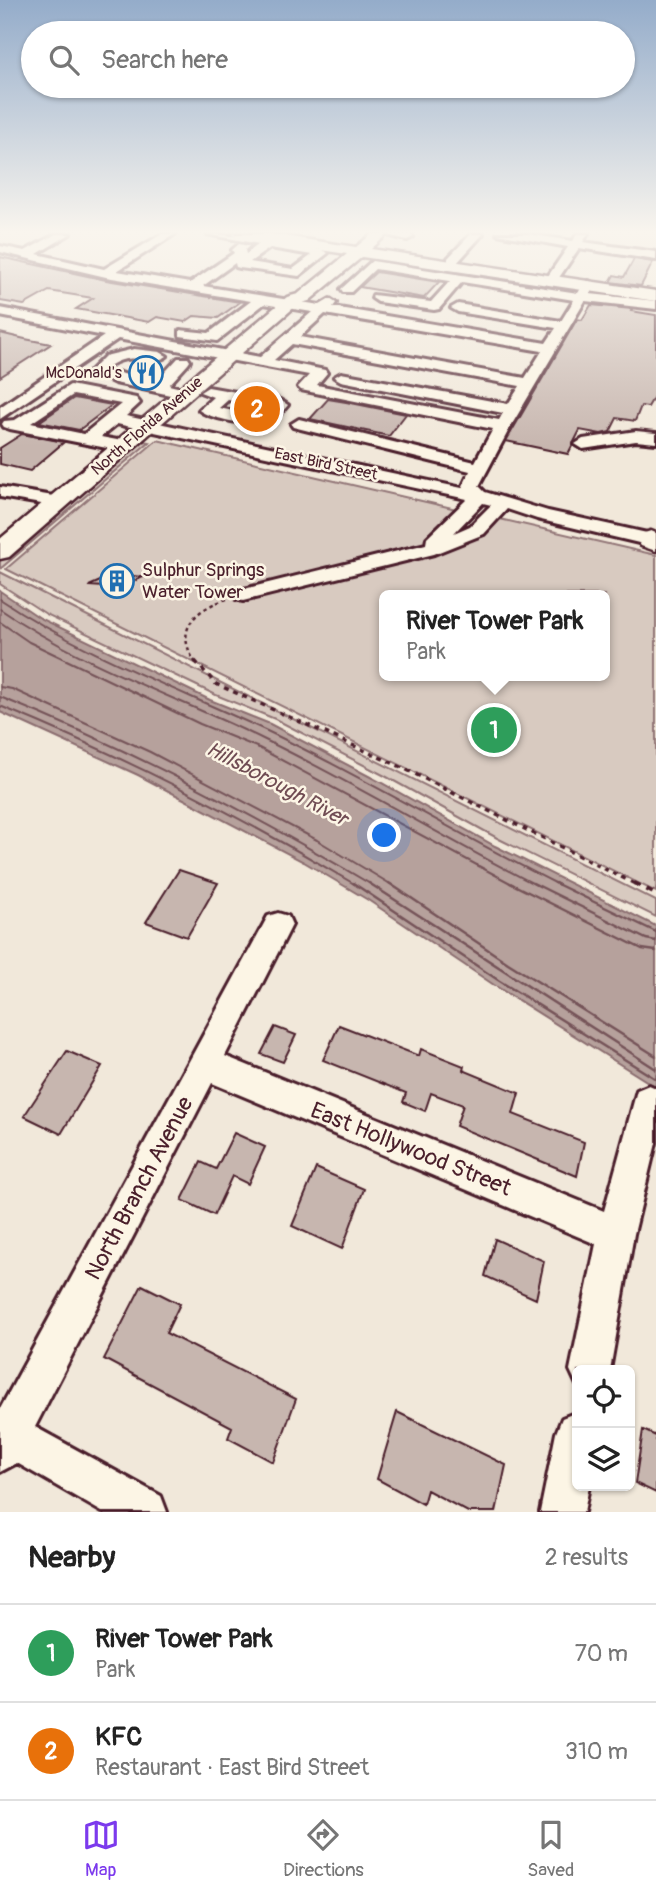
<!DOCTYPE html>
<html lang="en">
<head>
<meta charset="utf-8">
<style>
	body { margin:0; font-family:Pangolin,sans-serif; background:#f6f6f6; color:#222 }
	.controls { position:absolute; right:21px; bottom:21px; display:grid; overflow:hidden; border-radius:10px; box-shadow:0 2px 5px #0004 }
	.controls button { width:63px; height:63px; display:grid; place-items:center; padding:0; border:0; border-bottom:2px solid #e0e0e0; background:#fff; color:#222; font:35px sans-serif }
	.you { position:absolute; left:385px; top:836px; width:24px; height:24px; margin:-18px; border:5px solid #fff; border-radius:50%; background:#1a73e8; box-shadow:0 0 0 10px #1a73e833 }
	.badge { display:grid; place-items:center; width:46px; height:46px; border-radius:50%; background:#7c3aed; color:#fff; font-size:23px; font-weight:700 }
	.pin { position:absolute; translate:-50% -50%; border:4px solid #fff; box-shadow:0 2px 7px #0006 }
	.popup { position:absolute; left:379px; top:590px; width:231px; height:91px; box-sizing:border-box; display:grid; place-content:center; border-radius:10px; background:#fff; filter:drop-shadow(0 2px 5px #0005); font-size:23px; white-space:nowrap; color:#767676 }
	.popup b { font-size:26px; color:#222 }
	.popup::after { content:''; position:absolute; left:50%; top:100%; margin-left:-14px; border:14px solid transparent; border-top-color:#fff }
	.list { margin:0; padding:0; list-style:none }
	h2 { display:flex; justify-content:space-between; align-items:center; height:91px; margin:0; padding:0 28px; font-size:30px }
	h2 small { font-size:23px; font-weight:400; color:#767676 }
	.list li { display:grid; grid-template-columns:46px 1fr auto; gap:21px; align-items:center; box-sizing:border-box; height:98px; padding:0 28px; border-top:2px solid #e0e0e0 }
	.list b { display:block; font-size:26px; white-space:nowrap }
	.list p { margin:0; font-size:23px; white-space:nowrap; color:#767676 }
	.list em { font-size:23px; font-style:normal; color:#767676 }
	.icon { flex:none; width:38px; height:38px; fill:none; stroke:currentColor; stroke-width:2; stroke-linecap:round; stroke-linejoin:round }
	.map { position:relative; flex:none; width:656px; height:1512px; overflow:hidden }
	.search { position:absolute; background:#fff; box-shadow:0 2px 5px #0004; left:21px; right:21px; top:21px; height:77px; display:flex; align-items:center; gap:18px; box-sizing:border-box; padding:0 24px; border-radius:38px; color:#767676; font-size:26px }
	.sheet { height:287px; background:#fff }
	nav { display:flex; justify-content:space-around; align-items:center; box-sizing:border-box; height:98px; border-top:2px solid #e0e0e0; background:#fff; font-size:19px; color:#767676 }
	nav a { display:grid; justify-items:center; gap:4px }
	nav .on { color:#7c3aed }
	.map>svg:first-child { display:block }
	.green { fill:#d8cac0; stroke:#917476; stroke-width:2; fill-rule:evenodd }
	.water { fill:#b6a19c; stroke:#8b6d6f; stroke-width:2 }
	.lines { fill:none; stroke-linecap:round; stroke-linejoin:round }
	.shore-far1 { stroke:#755358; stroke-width:2 }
	.shore { stroke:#755358; stroke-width:2.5 }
	.building { fill:#c7b6af; stroke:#4a1f2b; stroke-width:2 }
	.minor-casing { stroke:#4a1f2b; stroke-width:6 }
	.major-casing { stroke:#4a1f2b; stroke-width:5 }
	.highway-casing { stroke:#4a1f2b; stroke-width:5 }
	.path-far2 { stroke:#4a1f2b; stroke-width:2.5; stroke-dasharray:3.5 3.5; stroke-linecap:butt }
	.path-far1 { stroke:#4a1f2b; stroke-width:3.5; stroke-dasharray:5 5; stroke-linecap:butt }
	.path { stroke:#4a1f2b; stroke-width:4.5; stroke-dasharray:7 7; stroke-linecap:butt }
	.minor { fill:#fcf5e5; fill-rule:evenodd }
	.major { fill:#fcf5e5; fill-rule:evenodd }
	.highway { fill:#fcf5e5; fill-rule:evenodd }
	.labels { text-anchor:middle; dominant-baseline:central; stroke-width:5; stroke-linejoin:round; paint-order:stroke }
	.far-poi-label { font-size:16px; fill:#4a1f2b; stroke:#fcf5e5; text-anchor:end }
	.far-street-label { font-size:16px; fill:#4a1f2b; stroke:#fcf5e5 }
	.poi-label { font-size:19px; fill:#4a1f2b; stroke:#fcf5e5; text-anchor:start }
	.water-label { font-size:21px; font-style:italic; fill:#704c53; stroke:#fcf5e5 }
	.near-street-label { font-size:23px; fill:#4a1f2b; stroke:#fcf5e5 }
</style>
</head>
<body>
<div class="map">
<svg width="656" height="1512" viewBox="0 0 656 1512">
	<rect width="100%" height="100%" fill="#f1e8da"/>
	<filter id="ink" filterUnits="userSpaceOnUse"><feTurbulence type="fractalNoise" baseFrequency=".0143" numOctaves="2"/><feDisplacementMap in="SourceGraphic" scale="14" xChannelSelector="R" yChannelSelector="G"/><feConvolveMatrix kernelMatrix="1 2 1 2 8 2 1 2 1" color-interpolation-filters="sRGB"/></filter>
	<g filter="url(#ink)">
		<path class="green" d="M138,440L149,442L0,569V559Z
			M157,440L656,555V892L6,569ZM384,595H604V676H384Z
			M0,572L656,901V917L499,839L385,776L275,719L216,695L46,614L0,584Z"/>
		<path class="water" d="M0,591L40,618L210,700L270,724L380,782L495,846L656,926V1087L494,985L368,900L304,862L138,775L0,712Z"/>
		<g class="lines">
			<path class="shore-far1" d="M0,599C82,654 177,689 267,731C366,778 460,836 559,885
				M0,609C81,665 177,697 265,740C358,785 445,839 536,885
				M0,622L29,642L200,724L259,748L514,885
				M0,687L12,689L150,752L317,840L392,885
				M0,697C128,748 253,814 372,885
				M0,706C123,756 242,817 356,885"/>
			<path class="shore" d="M353,883L498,980L656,1079
				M369,883L656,1069
				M389,883L508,963L656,1056
				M510,883L642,949L656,951
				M533,883L646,939L656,941
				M555,883L656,932"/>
		</g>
		<path class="building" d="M0,257L106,280L240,302L218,318L194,316L185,322L157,317L149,322L76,309L93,298L49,291L24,305L0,301Z
			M634,259L653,262L641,286L610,282L614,275L624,277Z
			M376,272L439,282L424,298L360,287Z
			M591,305L632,309L631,311L656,315V393L648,407L641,406L635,421L617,418L610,432L601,434L580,430L568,454L506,441L577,319L582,320Z
			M0,333L25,339L51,344L0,377Z
			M74,398L112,405L79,430L39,422Z
			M328,399L346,402L406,414L389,436L310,419Z
			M22,434L64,442L30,471L0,464V448Z
			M116,574L143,577L119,588L89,586Z
			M179,870L218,883L187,937L146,922Z
			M339,1025L419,1056L421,1049L464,1066L463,1070L519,1093L513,1114L584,1142L577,1176L456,1126L463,1105L431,1093L425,1111L403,1102L406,1093L323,1060Z
			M275,1027L296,1035L283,1062L261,1054Z
			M67,1051L102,1066L61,1134L24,1116Z
			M234,1133L265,1147L248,1184L232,1176L214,1215L182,1200L201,1162L216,1169Z
			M316,1168L364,1189L342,1249L292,1226Z
			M495,1239L544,1261L536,1299L485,1276Z
			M142,1285L180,1304L166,1333L296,1399L273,1462L228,1438L232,1427L104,1359Z
			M397,1412L506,1465L496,1512H468L427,1490L423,1504L377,1479Z
			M643,1430L656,1436V1493L635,1483Z"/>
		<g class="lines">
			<g class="minor-casing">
				<path id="minor" d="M56,234H70L37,254L104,269L162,234H175L117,271L190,283L234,253L232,250L239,244L249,246L245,250L246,254L259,244L207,234C226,234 260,241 274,236L280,239L277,242L322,250L328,253L299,276L240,268L236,267L235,263L203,286L320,305L330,299L336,303L333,307L546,343L556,328L458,312L451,308L458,304L561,321L574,300L462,282L439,309L434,310L378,302L372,298L373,295L431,302L450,281L375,269L351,292H343L341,289L372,261L578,293L585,282L589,281L595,285L590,294L656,301V309L585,301L511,426L479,486L485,492L548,511L656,535V547L537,519L507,509L484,534L434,554L243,601L236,599L233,595L236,591L426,544L427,538L467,499L117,424L101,437L128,442L130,446L128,450L122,451L10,429L4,427L2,424L4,421L15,420L70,385L136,398L140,403L126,416L462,488L470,471L293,427L291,424L299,419L475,462L493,429L301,390L298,387L309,375L118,339L0,419V407L104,336L0,316V308L260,357L312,312L264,304L217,341L180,336V330L209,333L251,301L106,277L0,252V246L25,251ZM270,248L312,255L293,269L250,262ZM325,314L542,351L525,378L300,337ZM292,344L520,386L508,404L341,373L334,377L341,381L503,413L499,420L317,385L327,373L325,370L274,360ZM73,395L121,404L84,434L31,423ZM483,503L491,505L470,526L454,533Z
					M384,234H410L413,237L407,240Z
					M471,234H483L456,264H448V258Z
					M497,234H528L573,241L577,234H588L583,242L656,252V260L579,248L556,282L552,283L546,279L568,247Z
					M134,349L160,352L167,356C153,367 129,348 106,369L155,383L178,358H188L190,361L188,364L169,385L189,390L192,393L189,396L184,398L115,383L90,371L105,356Z
					M208,387L280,400L288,405C282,412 275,421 266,424C255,427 207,418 199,410L213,397L200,392ZM228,400L268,408L258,416L219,408Z
					M636,431L656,433V443L636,441L583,449L575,444L583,439Z
					M0,487L59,497L68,502L59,507L0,497Z
					M278,913L288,916L292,925L225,1056L604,1211L637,1090L649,1085L656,1088V1143L634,1234L610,1370H577V1385L570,1370L596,1244L212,1083L35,1427L161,1496L167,1512H102L17,1463L0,1472V1409L268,916Z
					M577,1412V1486H589L584,1512H540L556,1433L562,1418Z"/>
			</g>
			<g class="major-casing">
				<path id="major" d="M232,234H271L356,247L372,234H388L371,249L656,291V301L362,257L309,301L298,304L9,557L0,559V539L287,297L298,294L347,254L239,238Z"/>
			</g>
			<g class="highway-casing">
				<path id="highway" d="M651,531L656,533V551L641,546L637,540L641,534Z"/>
			</g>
			<path class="path-far2" d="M196,663C173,631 194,609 227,599"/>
			<path class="path-far1" d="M195,661L216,684L399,766L637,885"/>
			<path class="path" d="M634,883L656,894"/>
			<use href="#minor" class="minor"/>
			<use href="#major" class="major"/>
			<use href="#highway" class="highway"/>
		</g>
	</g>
	<linearGradient id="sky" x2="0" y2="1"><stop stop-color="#94acca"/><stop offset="0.52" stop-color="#f9f5ee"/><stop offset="1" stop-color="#f9f5ee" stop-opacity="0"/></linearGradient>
	<rect width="656" height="446" fill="url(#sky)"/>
	<defs>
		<g id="restaurant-ring" transform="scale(1.75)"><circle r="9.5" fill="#fcf5e5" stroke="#1f6fb2" stroke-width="1.5"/><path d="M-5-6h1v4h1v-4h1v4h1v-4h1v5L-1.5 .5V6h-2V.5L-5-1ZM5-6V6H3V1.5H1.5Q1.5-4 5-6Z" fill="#1f6fb2"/></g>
		<g id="building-ring" transform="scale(1.75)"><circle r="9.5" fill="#fcf5e5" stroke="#1f6fb2" stroke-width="1.5"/><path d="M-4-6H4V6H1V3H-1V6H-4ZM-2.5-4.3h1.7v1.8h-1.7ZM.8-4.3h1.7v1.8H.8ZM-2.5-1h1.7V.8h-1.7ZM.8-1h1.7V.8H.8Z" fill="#1f6fb2"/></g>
	</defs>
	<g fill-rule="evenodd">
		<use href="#restaurant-ring" x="146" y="373"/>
		<use href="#building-ring" x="117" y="581"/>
	</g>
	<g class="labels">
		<g class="far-poi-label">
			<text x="122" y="373">McDonald's</text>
		</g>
		<g class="far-street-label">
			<text transform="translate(147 426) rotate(-41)">North Florida Avenue</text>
			<text transform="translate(326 464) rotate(12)">East Bird Street</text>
		</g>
		<g class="poi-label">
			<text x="142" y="570">Sulphur Springs<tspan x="142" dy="22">Water Tower</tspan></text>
		</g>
		<g class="water-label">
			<text transform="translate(277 784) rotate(28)">Hillsborough River</text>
		</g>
		<g class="near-street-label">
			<text transform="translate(411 1149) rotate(22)">East Hollywood Street</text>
			<text transform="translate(139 1188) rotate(-62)">North Branch Avenue</text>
		</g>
	</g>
</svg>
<div class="controls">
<button><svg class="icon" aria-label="locate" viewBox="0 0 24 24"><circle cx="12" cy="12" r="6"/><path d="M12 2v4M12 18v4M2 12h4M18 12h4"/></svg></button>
<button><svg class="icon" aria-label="layers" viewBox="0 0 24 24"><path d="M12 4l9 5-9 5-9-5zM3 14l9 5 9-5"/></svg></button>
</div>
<div class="you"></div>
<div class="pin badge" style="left:494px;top:730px;background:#2e9e5b">1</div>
<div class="popup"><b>River Tower Park</b>Park</div>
<div class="pin badge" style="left:257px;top:409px;background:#e8710a">2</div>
<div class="search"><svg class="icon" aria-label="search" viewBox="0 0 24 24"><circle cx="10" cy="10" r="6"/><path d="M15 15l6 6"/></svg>Search here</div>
</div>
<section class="sheet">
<h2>Nearby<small>2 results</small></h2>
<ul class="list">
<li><span class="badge" style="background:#2e9e5b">1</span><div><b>River Tower Park</b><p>Park</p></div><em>70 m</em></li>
<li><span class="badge" style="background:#e8710a">2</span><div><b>KFC</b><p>Restaurant · East Bird Street</p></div><em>310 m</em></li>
</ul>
</section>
<nav>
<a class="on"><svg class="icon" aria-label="map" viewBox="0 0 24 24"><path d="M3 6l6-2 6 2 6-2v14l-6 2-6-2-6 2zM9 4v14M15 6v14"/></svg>Map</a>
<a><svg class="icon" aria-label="directions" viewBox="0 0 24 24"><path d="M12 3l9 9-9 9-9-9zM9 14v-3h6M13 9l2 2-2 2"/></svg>Directions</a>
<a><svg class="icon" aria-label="saved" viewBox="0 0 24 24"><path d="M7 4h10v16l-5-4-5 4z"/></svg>Saved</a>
</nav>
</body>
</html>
